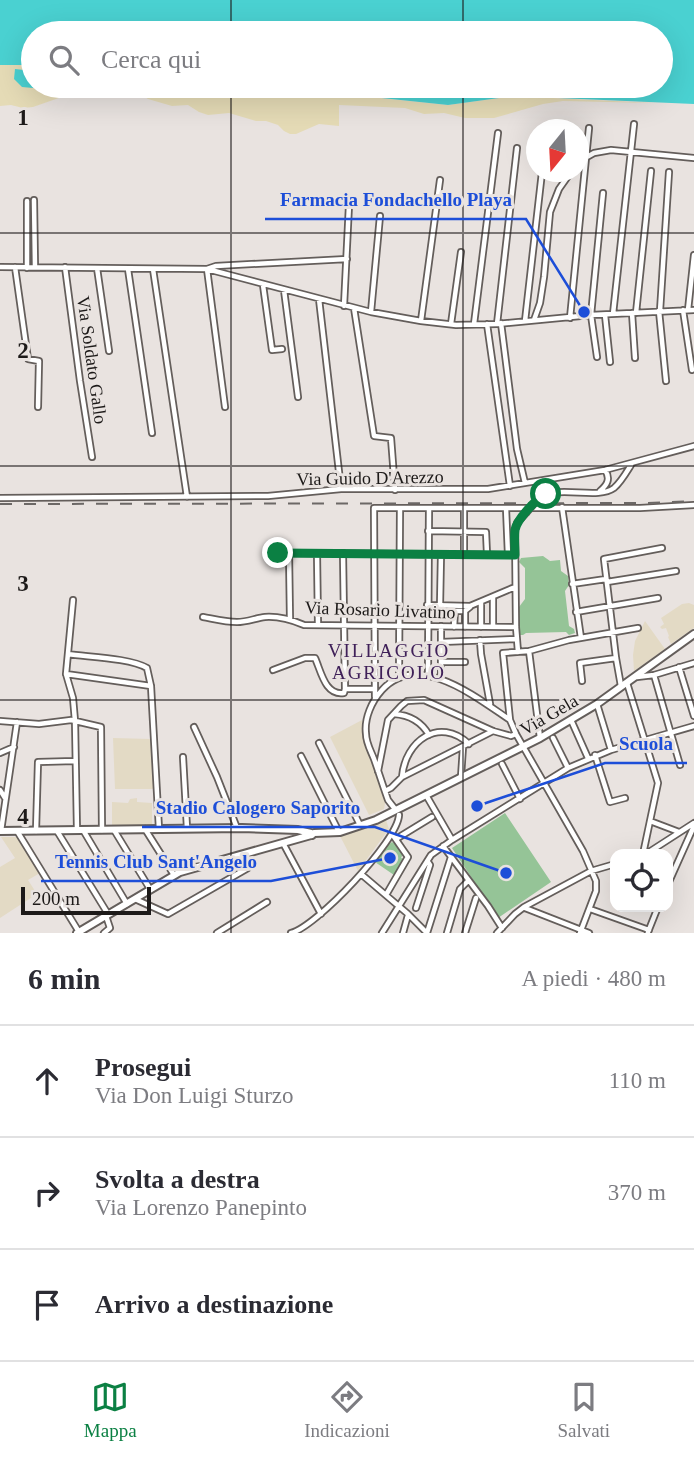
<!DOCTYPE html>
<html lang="it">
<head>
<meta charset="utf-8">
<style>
	body { margin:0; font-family:"Times New Roman",serif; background:#f7f7f7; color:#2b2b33 }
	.controls { position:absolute; right:21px; bottom:21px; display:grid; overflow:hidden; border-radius:14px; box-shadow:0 7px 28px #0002 }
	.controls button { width:63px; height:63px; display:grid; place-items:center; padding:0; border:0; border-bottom:2px solid #e1e1e2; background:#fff; color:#2b2b33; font:35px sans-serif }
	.compass { position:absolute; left:526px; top:119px; width:63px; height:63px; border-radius:50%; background:#fff; box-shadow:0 7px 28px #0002; rotate:198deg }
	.scale { position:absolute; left:21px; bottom:18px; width:130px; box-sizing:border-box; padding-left:7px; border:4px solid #1d1a19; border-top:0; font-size:19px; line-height:24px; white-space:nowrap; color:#1d1a19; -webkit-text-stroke:5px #e9e3e0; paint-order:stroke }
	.stop { position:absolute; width:21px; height:21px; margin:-16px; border:5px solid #0b8043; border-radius:50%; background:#fff }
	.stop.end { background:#0b8043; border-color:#fff; box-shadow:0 2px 7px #0008 }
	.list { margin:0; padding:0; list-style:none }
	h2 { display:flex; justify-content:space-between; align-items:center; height:91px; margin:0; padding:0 28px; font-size:30px }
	h2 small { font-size:23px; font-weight:400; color:#7c7c81 }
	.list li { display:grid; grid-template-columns:46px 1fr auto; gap:21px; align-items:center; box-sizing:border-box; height:112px; padding:0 28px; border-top:2px solid #e1e1e2 }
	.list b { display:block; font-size:26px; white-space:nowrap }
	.list p { margin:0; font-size:23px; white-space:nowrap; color:#7c7c81 }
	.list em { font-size:23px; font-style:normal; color:#7c7c81 }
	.icon { flex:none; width:38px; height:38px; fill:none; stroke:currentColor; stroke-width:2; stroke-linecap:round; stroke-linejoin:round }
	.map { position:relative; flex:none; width:694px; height:933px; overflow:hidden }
	.search { position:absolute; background:#fff; box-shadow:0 7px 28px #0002; left:21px; right:21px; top:21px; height:77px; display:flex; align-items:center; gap:18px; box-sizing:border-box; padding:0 24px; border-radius:38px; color:#7c7c81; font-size:26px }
	.sheet { height:427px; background:#fff }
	nav { display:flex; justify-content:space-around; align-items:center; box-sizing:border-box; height:98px; border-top:2px solid #e1e1e2; background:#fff; font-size:19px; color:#7c7c81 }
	nav a { display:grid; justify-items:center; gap:4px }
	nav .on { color:#0b8043 }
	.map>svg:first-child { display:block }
	.commercial { fill:#e3dac5 }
	.green { fill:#95c497 }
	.sand { fill:#e5dbb6 }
	.water { fill:#4ad1d1 }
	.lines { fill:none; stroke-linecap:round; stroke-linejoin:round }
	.minor-casing { stroke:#645e5b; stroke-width:8 }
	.major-casing { stroke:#645e5b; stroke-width:10 }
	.minor { stroke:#fff; stroke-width:4.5 }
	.major { stroke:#fff; stroke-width:6 }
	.rail { stroke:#6c6866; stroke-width:2; stroke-dasharray:12 12; stroke-linecap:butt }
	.minor-bridge-casing { stroke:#645e5b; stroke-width:8; stroke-linecap:butt }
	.minor-bridge { stroke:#fff; stroke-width:4.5 }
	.route { stroke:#0b8043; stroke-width:9 }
	.grid { fill:none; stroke:#1d1a19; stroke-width:2; stroke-opacity:0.55 }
	.labels { text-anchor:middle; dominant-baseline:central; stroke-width:6; stroke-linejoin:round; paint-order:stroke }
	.street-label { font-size:18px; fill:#1d1a19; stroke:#e9e3e0 }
	.neighbourhood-label { font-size:19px; letter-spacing:2px; fill:#3f2058; stroke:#e9e3e0 }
	.grid-label { font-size:23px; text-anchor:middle; font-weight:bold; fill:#1d1a19; stroke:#e9e3e0; stroke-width:6; stroke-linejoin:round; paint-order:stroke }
	.leader { fill:none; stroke:#1d4ed8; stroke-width:2.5 }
	.callout-dot { fill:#1d4ed8; stroke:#e9e3e0; stroke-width:2.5 }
	.callout-label { font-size:19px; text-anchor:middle; font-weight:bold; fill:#1d4ed8; stroke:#e9e3e0; stroke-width:6; stroke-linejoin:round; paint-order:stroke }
</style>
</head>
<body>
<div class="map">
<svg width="694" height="933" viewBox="0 0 694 933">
	<rect width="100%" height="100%" fill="#e9e3e0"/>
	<path class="commercial" d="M689,603L694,605V628L671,644L668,637L669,636L666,628L662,629L660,627L664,624L661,618L682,604Z
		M645,621L665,649L634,671L633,655L635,641Z
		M362,720L366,743L386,798L384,809L369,815L330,737Z
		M113,738L151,739L154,789H115Z
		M137,798V802L152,803V825H112V802L128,803L130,799Z
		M386,820L389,829L358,871L340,836L369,827Z
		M1,837H17L40,873L28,880L37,894L0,918V867L15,858Z"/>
	<path class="green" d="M543,556L550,561L560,560L561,571L568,576L569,585L565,591L569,626L574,629L575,633L569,635L566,632L526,633L523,635H519V607L525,599V568L519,562L521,558Z
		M505,813L551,882L498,918L452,848Z
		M392,842L398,846L403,854L401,858L404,859L394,875L375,862L387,846Z"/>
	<path class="sand" d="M0,65H24V70L33,88L36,86H290L371,97L448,105L513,96L654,103L563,101L543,104L494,118H465L444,113L424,114L405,108L339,105V126L319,124L296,134H290L284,131L278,125L266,121H256L229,113L208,115L199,112L188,105L172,106L148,99L137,92L102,94L73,93L33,107L23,108L11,105L0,106Z"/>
	<path class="water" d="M0,0H694V104L513,96L448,105L372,97L290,86H661V33H33V86H36L33,88L22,87L14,79L15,69L24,70V65H0Z"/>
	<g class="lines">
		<g class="minor-casing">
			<path id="minor" d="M578,162L594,153L611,150L694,158
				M34,200L35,267
				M27,201V268
				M0,267L207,269L371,312L421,321L456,325L497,324L591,315L694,310
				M15,267L28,359L39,361L38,407
				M65,267L80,381L92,457
				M97,268L109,351
				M128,269L152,433
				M153,269L187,497
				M263,285L272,350L282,349
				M284,290L298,397
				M319,299L341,489
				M344,306L349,205
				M354,308L374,436L391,438L395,490
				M683,310L692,370
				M688,310L694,255
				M659,311L666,381
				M660,311L669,172
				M371,312L380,216
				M632,313L635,358
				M636,313L651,171
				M613,314L634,124
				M605,315L610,362
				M570,318L589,128
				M534,320L540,303L544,277L550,212L559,189L571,172
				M421,321L440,180
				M525,321L542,172
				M501,323L517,449L525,483
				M451,324L461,252
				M474,324L498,133
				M487,324L510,486
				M497,324L517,148
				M597,357L591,315L603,193
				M225,407L207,269L216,266L347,259
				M600,491C607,485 611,479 605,470
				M540,497C561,485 597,500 614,488C621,482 626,473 631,465
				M0,498L268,496L341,489H488L605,470L694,446
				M562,507L581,638
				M464,508V554
				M506,508L508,555
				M428,531L486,532L487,554
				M278,553L515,555
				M289,553L290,620
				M317,553L318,625
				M343,553L345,689
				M607,582L676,571
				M572,584L606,579
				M493,597V627
				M73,600L66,674L73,698L75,721L77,830
				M427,605L470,606L515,587
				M440,606L441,554
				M465,611V627
				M576,612L658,598
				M203,617C214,619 225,622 237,622C247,622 256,618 265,617C279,616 292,620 304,625L516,627
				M441,626V679
				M454,627L455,611H465L470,607
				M481,627V602
				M480,640L481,654L490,704
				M441,642L516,639
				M529,651L540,738
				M518,652L516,627L515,530L517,523L526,513
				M68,654C88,657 130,658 147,668L151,686L159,829
				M441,662H465
				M679,667L694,716
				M273,670L305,658H315C321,671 325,696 344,693L345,689H375
				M66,674L151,686
				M428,675L429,508
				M654,675L680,765
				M399,677L400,508
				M637,677L654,675L694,663
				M582,681L580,663L616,658
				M627,683L658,783L643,854
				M621,686L616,658L604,559L662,548
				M375,697L374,508H640L694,505
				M597,704L611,750
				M394,714C409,715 421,721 429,735
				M571,720L588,758
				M0,721L39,724L71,720L101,727L102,830
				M194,727L217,777L237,828
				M553,738L568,768
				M319,743L360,825
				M0,753L14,747
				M595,755L610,802L625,798
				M301,756L339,832
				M183,757L187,828
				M502,764L520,799
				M378,771L388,720L401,706L407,701L424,700L493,731L511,736L516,734
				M402,777C405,741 439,716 469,744
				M461,777L463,747
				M0,790L5,798
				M385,791L391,788L402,777L493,731
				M426,795L452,840
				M395,809L388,800C383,786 379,773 374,759C371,751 366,743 366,734C364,718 372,701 382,690C418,650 477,698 510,720
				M650,821L679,832
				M145,829L174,875
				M83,830L127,904
				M114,830L150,889
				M1,831L17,722
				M17,831L79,932
				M36,831L38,762L75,761
				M57,831L108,914
				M396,839L432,817
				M283,843L321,914
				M443,846L488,906L502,928
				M646,854L694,823
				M361,874L408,914L427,933
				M668,884L694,826
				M386,895L408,857L392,834
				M135,899L168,914L248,868
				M416,908L430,865L428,862
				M525,908L589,933
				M590,909L649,930
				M648,932L658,907
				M104,933L110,928L106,916
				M217,933L267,902
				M291,933C316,927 398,841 399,815
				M382,933L431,855L452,840L568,768L611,750L694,726
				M403,933L408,915
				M427,933L451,857
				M447,933L460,889L468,881
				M465,933L476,898
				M497,933L515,914L524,907L591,871L615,864
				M580,933L596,891V881L583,851L516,734L510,720L503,653L529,651L569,640L638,628"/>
		</g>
		<g class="major-casing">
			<path id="major" d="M0,831L242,828L298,830L311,833L312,835L314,833L340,832L376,820L540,738L597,704L694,634
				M77,933L180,872L311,835"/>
		</g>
		<use href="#minor" class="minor"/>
		<use href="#major" class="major"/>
		<path class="rail" d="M0,504L645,503L694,501"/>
		<g class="minor-bridge-casing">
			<path id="minor-bridge" d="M526,513L540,497"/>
		</g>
		<use href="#minor-bridge" class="minor-bridge"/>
	</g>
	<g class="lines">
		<path class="route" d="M278,553L515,555C515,547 514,538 515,530C517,519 536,499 546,494"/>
	</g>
	<path class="grid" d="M231,0V33M463,0V33M231,86V933M463,86V933M0,233H694M0,466H694M0,700H694"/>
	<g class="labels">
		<g class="street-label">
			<text transform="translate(92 360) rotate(82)">Via Soldato Gallo</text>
			<text transform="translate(370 478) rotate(-1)">Via Guido D'Arezzo</text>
			<text transform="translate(380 610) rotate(2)">Via Rosario Livatino</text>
			<text transform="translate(549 715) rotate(-30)">Via Gela</text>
		</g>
		<g class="neighbourhood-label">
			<text x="389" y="650">VILLAGGIO<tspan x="389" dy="22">AGRICOLO</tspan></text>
		</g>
	</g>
	<g class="grid-label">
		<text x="23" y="125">1</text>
		<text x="23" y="358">2</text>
		<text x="23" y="591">3</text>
		<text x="23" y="824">4</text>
	</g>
	<path class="leader" d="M584 312L526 219H265M477 806L605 763H687M506 873L375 827H142M390 858L271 881H41"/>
	<g class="callout-dot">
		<circle cx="584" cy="312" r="7"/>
		<circle cx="477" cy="806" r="7"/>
		<circle cx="506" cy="873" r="7"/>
		<circle cx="390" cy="858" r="7"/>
	</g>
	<g class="callout-label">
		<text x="396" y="206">Farmacia Fondachello Playa</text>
		<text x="646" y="750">Scuola</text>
		<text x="258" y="814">Stadio Calogero Saporito</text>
		<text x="156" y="868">Tennis Club Sant'Angelo</text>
	</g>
</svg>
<div class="controls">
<button><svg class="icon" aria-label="locate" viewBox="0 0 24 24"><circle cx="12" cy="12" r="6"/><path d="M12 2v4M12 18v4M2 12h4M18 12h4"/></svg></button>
</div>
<svg class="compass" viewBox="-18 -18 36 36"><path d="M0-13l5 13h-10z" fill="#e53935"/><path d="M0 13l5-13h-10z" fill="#7c7c81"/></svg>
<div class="scale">200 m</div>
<div class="stop" style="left:546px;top:494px"></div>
<div class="stop end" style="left:278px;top:553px"></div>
<div class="search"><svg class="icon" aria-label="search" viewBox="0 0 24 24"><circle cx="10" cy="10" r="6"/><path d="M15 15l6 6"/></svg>Cerca qui</div>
</div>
<section class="sheet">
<h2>6 min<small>A piedi · 480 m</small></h2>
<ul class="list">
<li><svg class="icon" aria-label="ahead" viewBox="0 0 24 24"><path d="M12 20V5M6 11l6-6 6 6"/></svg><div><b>Prosegui</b><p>Via Don Luigi Sturzo</p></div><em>110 m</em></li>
<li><svg class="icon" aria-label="right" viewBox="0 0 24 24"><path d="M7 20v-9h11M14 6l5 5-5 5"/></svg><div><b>Svolta a destra</b><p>Via Lorenzo Panepinto</p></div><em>370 m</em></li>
<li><svg class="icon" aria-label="arrive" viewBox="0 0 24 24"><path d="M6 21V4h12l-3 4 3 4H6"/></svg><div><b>Arrivo a destinazione</b></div></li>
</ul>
</section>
<nav>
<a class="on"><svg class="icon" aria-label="map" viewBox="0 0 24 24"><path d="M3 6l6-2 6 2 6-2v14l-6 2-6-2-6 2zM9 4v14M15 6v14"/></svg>Mappa</a>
<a><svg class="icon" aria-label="directions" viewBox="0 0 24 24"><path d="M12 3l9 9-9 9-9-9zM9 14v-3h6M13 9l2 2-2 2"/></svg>Indicazioni</a>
<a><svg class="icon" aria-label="saved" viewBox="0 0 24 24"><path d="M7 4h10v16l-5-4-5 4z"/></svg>Salvati</a>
</nav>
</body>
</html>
